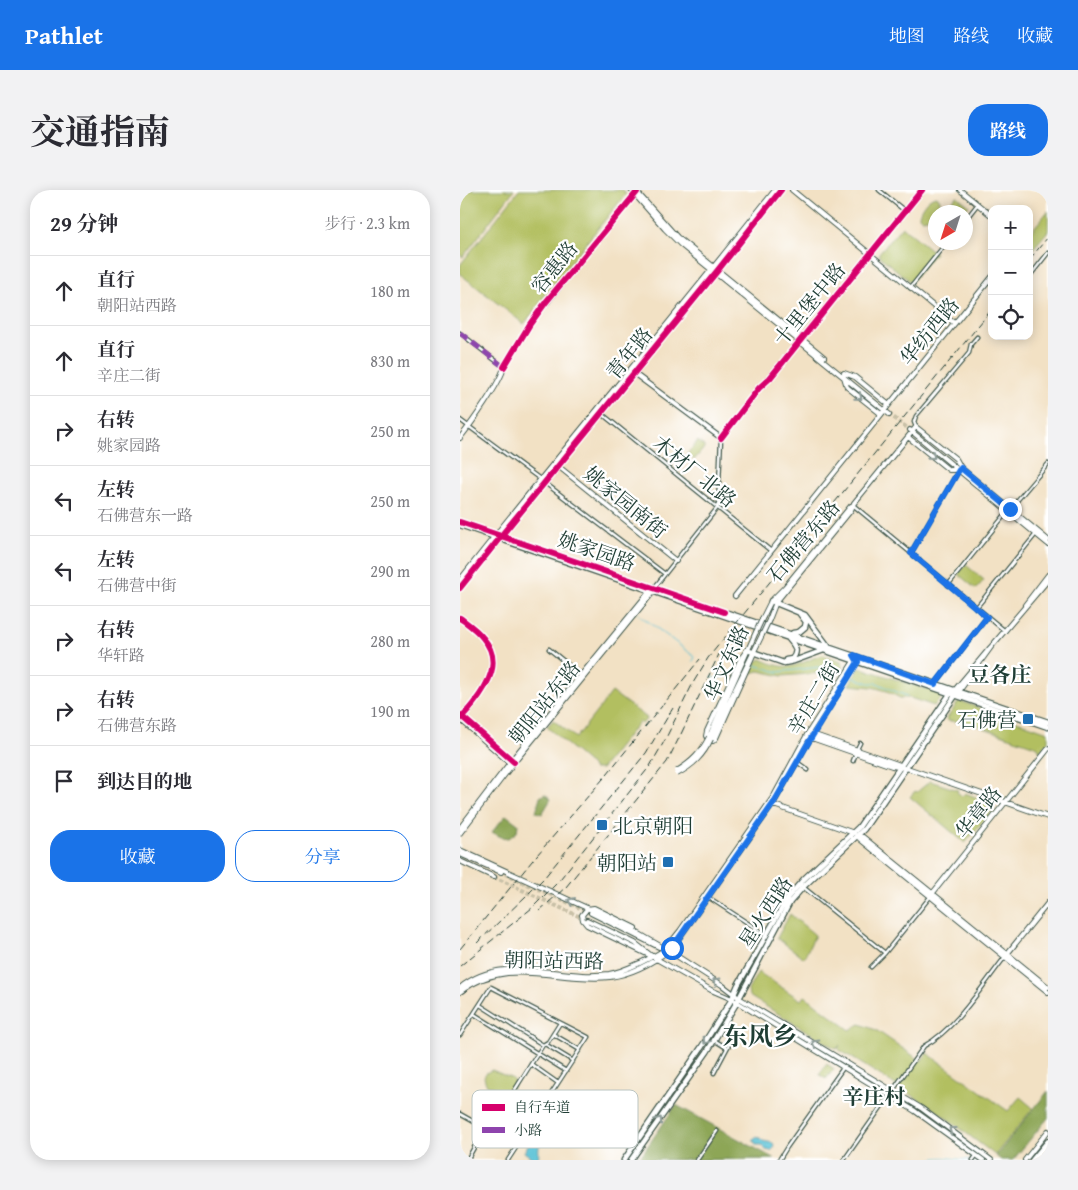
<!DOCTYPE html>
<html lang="zh">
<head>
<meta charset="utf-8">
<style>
	body { margin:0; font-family:"Gentium Book Plus","Noto Serif SC",serif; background:#f2f2f3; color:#2b2b33 }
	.controls { position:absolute; right:15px; top:15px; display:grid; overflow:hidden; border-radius:10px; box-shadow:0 2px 12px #0003 }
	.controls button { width:45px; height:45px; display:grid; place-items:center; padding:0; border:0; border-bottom:1px solid #e1e1e2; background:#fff; color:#2b2b33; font:25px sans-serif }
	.compass { position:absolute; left:468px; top:15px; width:45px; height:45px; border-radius:50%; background:#fff; box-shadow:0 2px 12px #0003; rotate:219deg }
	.stop { position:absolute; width:15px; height:15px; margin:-11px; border:4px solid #1a73e8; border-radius:50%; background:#fff }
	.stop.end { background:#1a73e8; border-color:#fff; box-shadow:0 1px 5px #0008 }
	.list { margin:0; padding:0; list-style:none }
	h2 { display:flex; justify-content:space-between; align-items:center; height:65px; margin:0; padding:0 20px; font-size:21px }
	h2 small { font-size:16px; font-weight:400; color:#7c7c81 }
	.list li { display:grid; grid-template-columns:32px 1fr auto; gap:15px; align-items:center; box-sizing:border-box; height:70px; padding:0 20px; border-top:1px solid #e1e1e2 }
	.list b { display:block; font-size:19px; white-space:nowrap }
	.list p { margin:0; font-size:16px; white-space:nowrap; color:#7c7c81 }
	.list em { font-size:16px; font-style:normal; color:#7c7c81 }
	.actions { display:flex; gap:10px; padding:15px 20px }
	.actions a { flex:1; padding:11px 0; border:1px solid #1a73e8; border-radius:20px; text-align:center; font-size:18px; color:#1a73e8 }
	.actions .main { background:#1a73e8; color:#fff }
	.icon { flex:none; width:28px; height:28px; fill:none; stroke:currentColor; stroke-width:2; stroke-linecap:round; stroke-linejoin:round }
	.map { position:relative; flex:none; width:588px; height:970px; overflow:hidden; border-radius:20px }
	header { display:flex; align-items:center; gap:30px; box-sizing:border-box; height:70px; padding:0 25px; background:#1a73e8; color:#fff }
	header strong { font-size:24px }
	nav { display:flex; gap:28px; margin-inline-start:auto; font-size:18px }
	.intro { display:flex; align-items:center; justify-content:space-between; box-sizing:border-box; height:120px; padding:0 30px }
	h1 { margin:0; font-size:35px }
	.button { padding:12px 22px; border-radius:20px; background:#1a73e8; color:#fff; font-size:18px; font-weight:700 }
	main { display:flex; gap:30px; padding:0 30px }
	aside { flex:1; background:#fff; border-radius:20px; box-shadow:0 2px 12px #0003 }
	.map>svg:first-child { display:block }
	.green { fill:#b2bf61; stroke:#687e4a }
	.forest { fill:#8da657; stroke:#567246 }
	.water { fill:#59c1d5; stroke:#3c7f84 }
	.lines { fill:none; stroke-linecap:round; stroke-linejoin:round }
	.stream { stroke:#59c1d5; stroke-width:1 }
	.secondary-tunnel { stroke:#c8c0a7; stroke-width:4; stroke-dasharray:4 2; stroke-linecap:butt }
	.street-casing { stroke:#3f564a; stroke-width:5 }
	.secondary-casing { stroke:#3f564a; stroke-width:6 }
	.primary-casing { stroke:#3f564a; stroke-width:7 }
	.highway-casing { stroke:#3f564a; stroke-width:8 }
	.street { stroke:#fff; stroke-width:2.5 }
	.secondary { stroke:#fff; stroke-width:4 }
	.primary { stroke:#fff; stroke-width:4.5 }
	.highway { stroke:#fff; stroke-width:5.5 }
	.rail { stroke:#1f3d34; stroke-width:1; stroke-dasharray:8 4; stroke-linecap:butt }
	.secondary-bridge-casing { stroke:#3f564a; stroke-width:6; stroke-linecap:butt }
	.secondary-bridge { stroke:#fff; stroke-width:4 }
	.quiet { stroke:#8e44ad; stroke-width:5; stroke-dasharray:10 5; stroke-linecap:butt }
	.cycleway-casing { stroke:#fff; stroke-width:9 }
	.cycleway { stroke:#d6006c; stroke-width:6 }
	.oneway { stroke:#8f9e9a }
	.route { stroke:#1a73e8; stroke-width:6 }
	.poi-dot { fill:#1f6fb2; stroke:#fff; stroke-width:2 }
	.labels { text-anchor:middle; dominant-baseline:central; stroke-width:4.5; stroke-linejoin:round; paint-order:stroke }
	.street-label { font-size:20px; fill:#1f3d34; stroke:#fff }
	.poi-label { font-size:20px; fill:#1f3d34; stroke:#fff; text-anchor:end }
	.neighbourhood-label { font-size:21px; font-weight:bold; fill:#1f3d34; stroke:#fff }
	.district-label { font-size:25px; font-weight:bold; fill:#1f3d34; stroke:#fff }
	.key { fill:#fff; stroke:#bcc5c2; stroke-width:1 }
	.key-label { font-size:14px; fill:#1f3d34 }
</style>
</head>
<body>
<header>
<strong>Pathlet</strong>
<nav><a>地图</a><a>路线</a><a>收藏</a></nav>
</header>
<div class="intro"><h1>交通指南</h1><a class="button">路线</a></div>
<main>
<aside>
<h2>29 分钟<small>步行 · 2.3 km</small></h2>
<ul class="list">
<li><svg class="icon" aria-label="ahead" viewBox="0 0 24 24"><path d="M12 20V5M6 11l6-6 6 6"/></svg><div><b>直行</b><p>朝阳站西路</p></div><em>180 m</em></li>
<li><svg class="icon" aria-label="ahead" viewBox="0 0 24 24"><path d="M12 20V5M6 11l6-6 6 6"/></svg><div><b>直行</b><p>辛庄二街</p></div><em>830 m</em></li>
<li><svg class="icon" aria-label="right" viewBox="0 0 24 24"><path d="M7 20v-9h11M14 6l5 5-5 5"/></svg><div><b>右转</b><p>姚家园路</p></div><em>250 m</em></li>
<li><svg class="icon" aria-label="left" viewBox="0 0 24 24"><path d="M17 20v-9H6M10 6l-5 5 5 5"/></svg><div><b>左转</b><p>石佛营东一路</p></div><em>250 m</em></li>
<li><svg class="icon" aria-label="left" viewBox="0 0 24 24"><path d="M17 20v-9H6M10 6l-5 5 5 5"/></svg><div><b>左转</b><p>石佛营中街</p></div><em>290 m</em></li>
<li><svg class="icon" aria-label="right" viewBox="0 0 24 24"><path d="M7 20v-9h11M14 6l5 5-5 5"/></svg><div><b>右转</b><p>华轩路</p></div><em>280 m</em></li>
<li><svg class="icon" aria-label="right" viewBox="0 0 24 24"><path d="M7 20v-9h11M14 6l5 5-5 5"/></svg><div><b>右转</b><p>石佛营东路</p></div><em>190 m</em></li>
<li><svg class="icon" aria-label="arrive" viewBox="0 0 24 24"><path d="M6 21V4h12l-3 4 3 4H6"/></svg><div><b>到达目的地</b></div></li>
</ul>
<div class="actions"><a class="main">收藏</a><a>分享</a></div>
</aside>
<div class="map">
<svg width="588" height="970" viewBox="0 0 588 970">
	<rect width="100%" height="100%" fill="#fff"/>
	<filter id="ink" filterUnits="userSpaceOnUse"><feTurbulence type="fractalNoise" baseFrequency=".02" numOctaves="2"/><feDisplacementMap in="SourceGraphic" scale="10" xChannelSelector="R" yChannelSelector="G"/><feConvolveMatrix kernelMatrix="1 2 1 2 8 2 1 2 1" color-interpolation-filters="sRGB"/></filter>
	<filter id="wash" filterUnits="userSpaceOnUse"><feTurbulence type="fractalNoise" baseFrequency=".0096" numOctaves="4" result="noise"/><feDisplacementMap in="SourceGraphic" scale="20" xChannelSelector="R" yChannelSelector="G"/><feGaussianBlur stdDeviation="1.12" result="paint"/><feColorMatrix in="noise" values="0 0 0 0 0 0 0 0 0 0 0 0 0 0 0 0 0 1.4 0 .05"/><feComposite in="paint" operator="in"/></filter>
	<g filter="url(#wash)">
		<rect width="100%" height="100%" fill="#f2e1c4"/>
		<path class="green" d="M0,0H54L3,67L0,65Z
			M59,0H163L165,2V5L86,103L80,113L64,134L0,84V75Z
			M477,6L480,10V14L468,28L462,29L459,26C460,18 469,6 477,6Z
			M497,6L509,16L504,21L492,11Z
			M588,21V41L573,59L569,56V44Z
			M442,36L475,63L451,92L419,66V63Z
			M238,251L245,257L234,270L227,264Z
			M506,375L524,390L516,399L498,384Z
			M363,465L381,471L383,476L378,486L362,483L322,486L299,481L291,483L297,471L301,469C312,474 324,479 336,475C346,472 353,467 363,465Z
			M401,478L481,504V508L474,516L450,508H440L427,501L412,497L389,495L398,479Z
			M152,502L187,528L182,534L179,532L141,579H133L132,576L87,537L93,530L116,548Z
			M500,511L588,542V551L580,562L578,557L498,529L497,532L486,530L498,512Z
			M470,591L498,600L497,602L502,606L505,603L531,613L534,619L505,653L450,607L455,601L457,602Z
			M330,724L355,745L344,768L317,748Z
			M298,782L341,810L345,806L390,840L400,834L416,840L461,871L467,863L548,921L560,907L573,918L535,965L477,921L378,859L380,855L376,859L289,806L288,800Z
			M367,874L374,879L366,889L359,884Z
			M32,880L53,889L54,894L52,899L45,902L26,894L24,887L26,883Z"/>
		<path class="forest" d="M85,604L91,609L82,624L76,622L80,607Z
			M46,625L58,634L57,642L49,648L41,647L32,642Z
			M588,901V928L553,970H541L536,966Z
			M216,915L315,969L178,970Z"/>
		<path class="water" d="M82,930L87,931C83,939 80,948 79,957C78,962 80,965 77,970H75L64,962Z
			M296,947L300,948L303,951L313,953L315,957L311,961L306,960L301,955H296L293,949Z"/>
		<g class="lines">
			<path class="stream" d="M177,423L235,467L233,471
				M292,474L318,482L360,477L380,483
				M390,486L409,493H417L437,502L447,506
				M252,487L256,489L268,485
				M468,970C485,964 493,970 509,970"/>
		</g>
	</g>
	<g filter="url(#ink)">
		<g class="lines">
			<path class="secondary-tunnel" d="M429,224L450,240
				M45,684L131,723
				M34,687L127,730"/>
			<g class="street-casing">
				<path id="street" d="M419,0L445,21
					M506,29L517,15
					M569,87L588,63
					M450,98L487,52
					M0,143L44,177
					M141,223L311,361
					M0,230L80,289
					M456,237L454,232L456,226L509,163L511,154L517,147
					M85,293L205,384
					M393,315L545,441
					M550,319L588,274
					M451,363L499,280
					M488,395L548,321
					M194,398L258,317L261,248
					M516,418L576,344
					M89,459L121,485
					M476,493L527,427
					M397,559L400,553
					M393,571L396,563
					M337,572L348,580
					M343,697L425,763
					M248,707L306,745
					M411,777L425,763L470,707
					M20,815L83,855
					M14,824L106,881
					M93,844L120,860
					M0,845L31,797L128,847L48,970
					M254,850L267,858
					M85,854L113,871
					M71,874L98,893
					M254,883L271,851
					M0,924L25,938
					M7,970L25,938L32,936L83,855L88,852L100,833
					M237,970L257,941
					M319,970L327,957L383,878
					M384,970L464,856C495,840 523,795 545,767
					M513,970L516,966"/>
			</g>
			<g class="secondary-casing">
				<path id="secondary" d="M171,0L205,39L221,55L429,224
					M175,0L217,47L364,167
					M332,0L494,133
					M500,0L532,26
					M172,182L261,248L299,198L310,188L462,0
					M384,183L395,187L429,215
					M384,187L387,197L421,224
					M450,240L588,354
					M448,247L489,280H499
					M0,248C11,234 41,192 44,177L70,134L176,3
					M98,276L216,371
					M501,278L588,350
					M0,390C103,259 212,131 315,0
					M0,398L321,0
					M275,406L532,87
					M565,415L588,385
					M303,427L311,411L325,397L391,316
					M0,428C8,434 17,440 23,448C43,471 28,495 13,514C9,519 5,524 0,528
					M309,430L316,412L391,320L394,313L456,237L496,269L501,278
					M287,460L280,470L247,541L246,546L248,549L253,551L256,548L294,463
					M494,501L530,458
					M497,504L531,457L588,390
					M1,526L53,571
					M0,529L51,574
					M352,544L440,575
					M249,547L296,442
					M349,547L432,576L450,579L588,627
					M251,549L302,445
					M311,614L394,643
					M0,638L55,566L190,401
					M0,643L52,575L193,402
					M397,646L401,650L588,802
					M397,646L403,647L588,797
					M0,660L162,734L209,761L262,795L279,808L461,918L531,970
					M0,664L41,682
					M0,671L34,687
					M472,704L588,559
					M131,723L199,757
					M127,730L175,753L193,767L251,800L272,809L455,921L523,970
					M175,738L134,718L127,719L122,725L123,730L127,735L189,765
					M547,764L588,713
					M0,798C43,762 100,791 149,784C161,782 171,777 182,772C189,768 198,765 205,759C210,754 215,747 220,741L314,606L348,543L394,471V468
					M0,802C48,765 97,793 150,787C174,784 194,772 212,758L313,614L351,547L397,472L396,470
					M565,970L588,941"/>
			</g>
			<g class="primary-casing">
				<path id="primary" d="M0,335L588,537
					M32,343L588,532
					M311,411L345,425L368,456
					M333,443L339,442L345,437L346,432L340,424
					M287,460L324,473L334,471L364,460
					M326,470L332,469C339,461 335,456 329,449
					M164,970L241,858L272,809L278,795L328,707L344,689L399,637L490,504
					M171,970L247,862L277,812L330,712L343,697L404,639L495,506"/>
			</g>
			<g class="highway-casing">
				<path id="highway" d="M573,970L588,952
					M582,970L588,962"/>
			</g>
			<use href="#street" class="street"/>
			<use href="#secondary" class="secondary"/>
			<use href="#primary" class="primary"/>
			<use href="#highway" class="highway"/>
			<path class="rail" d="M569,70L588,47
				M79,721L106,697L207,572L221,544L262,458
				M17,753L66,706L84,688L186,563L213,518
				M0,759L77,665L143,589L240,469
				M0,776L72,718L97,693L190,576L205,550L233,493L248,468L532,119"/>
			<g class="secondary-bridge-casing">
				<path id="secondary-bridge" d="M296,442L303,427
					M302,445L309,430
					M217,581C232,572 241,563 249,547
					M217,584C233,575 243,566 251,549"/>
			</g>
			<use href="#secondary-bridge" class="secondary-bridge"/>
			<path class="quiet" d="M0,143L44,177"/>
			<g class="cycleway-casing">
				<path id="cycleway" d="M44,177L70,134L86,112L177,2
					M261,248L299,198L310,188L462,0
					M0,332L264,422
					M41,346L258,80L321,0
					M0,398L39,349
					M0,428C8,434 17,440 23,448C43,471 28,495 13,514C9,519 5,524 0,528
					M0,525L54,572"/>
			</g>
			<use href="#cycleway" class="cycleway"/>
		</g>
		<defs><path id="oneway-chevron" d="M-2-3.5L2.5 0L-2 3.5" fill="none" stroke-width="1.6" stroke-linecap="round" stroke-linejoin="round" transform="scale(1.25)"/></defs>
		<g class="oneway">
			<use href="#oneway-chevron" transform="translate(399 207) rotate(40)"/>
			<use href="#oneway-chevron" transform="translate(472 266) rotate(39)"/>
			<use href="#oneway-chevron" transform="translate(111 711) rotate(-156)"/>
			<use href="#oneway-chevron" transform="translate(256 791) rotate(-148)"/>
			<use href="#oneway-chevron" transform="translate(246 851) rotate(122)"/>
			<use href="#oneway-chevron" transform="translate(355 853) rotate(-149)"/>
			<use href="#oneway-chevron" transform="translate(199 930) rotate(-55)"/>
			<use href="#oneway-chevron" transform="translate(492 940) rotate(-143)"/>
		</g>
	</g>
	<g class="lines" filter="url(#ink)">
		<path class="route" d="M212,758L313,614L351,548L398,472L394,465L475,494L527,427L451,363L499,280L501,278L550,319"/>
	</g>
	<g class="poi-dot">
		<rect x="562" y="523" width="12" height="12" rx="2.5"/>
		<rect x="136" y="629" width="12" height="12" rx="2.5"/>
		<rect x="202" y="666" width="12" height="12" rx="2.5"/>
	</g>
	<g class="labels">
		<g class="street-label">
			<text transform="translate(94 77) rotate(-51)">容惠路</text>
			<text transform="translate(349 114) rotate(-51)">十里堡中路</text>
			<text transform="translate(469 141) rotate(-51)">华纺西路</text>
			<text transform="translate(169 163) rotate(-51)">青年路</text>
			<text transform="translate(235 281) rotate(39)">木材厂北路</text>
			<text transform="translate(166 312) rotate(39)">姚家园南街</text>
			<text transform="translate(343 351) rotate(-50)">石佛营东路</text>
			<text transform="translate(137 361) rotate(19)">姚家园路</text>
			<text transform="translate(266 473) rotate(-66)">华文东路</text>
			<text transform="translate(353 508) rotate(-59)">辛庄二街</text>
			<text transform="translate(84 512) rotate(-51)">朝阳站东路</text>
			<text transform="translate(518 622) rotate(-51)">华章路</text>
			<text transform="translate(305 722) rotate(-57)">星火西路</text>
			<text transform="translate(94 770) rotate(1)">朝阳站西路</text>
		</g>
		<g class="poi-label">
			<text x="557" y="529">石佛营</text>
			<text x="153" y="635" text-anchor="start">北京朝阳</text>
			<text x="197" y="672">朝阳站</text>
		</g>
		<g class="neighbourhood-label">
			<text x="540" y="484">豆各庄</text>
			<text x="414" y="906">辛庄村</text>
		</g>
		<g class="district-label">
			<text x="300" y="846">东风乡</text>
		</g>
	</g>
	<rect x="12" y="900" width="166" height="58" rx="8" class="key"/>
	<rect x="22" y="914" width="23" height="7" fill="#d6006c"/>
	<rect x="22" y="937" width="23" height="6" fill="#8e44ad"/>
	<g class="key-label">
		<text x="54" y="922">自行车道</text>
		<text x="54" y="945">小路</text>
	</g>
</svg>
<div class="controls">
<button>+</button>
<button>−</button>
<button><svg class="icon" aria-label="locate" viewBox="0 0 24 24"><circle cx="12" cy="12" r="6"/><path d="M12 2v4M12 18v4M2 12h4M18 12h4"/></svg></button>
</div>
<svg class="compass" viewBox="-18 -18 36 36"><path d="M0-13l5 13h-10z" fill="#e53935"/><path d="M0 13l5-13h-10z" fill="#7c7c81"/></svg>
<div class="stop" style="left:212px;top:758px"></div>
<div class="stop end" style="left:550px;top:319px"></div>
</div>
</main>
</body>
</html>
